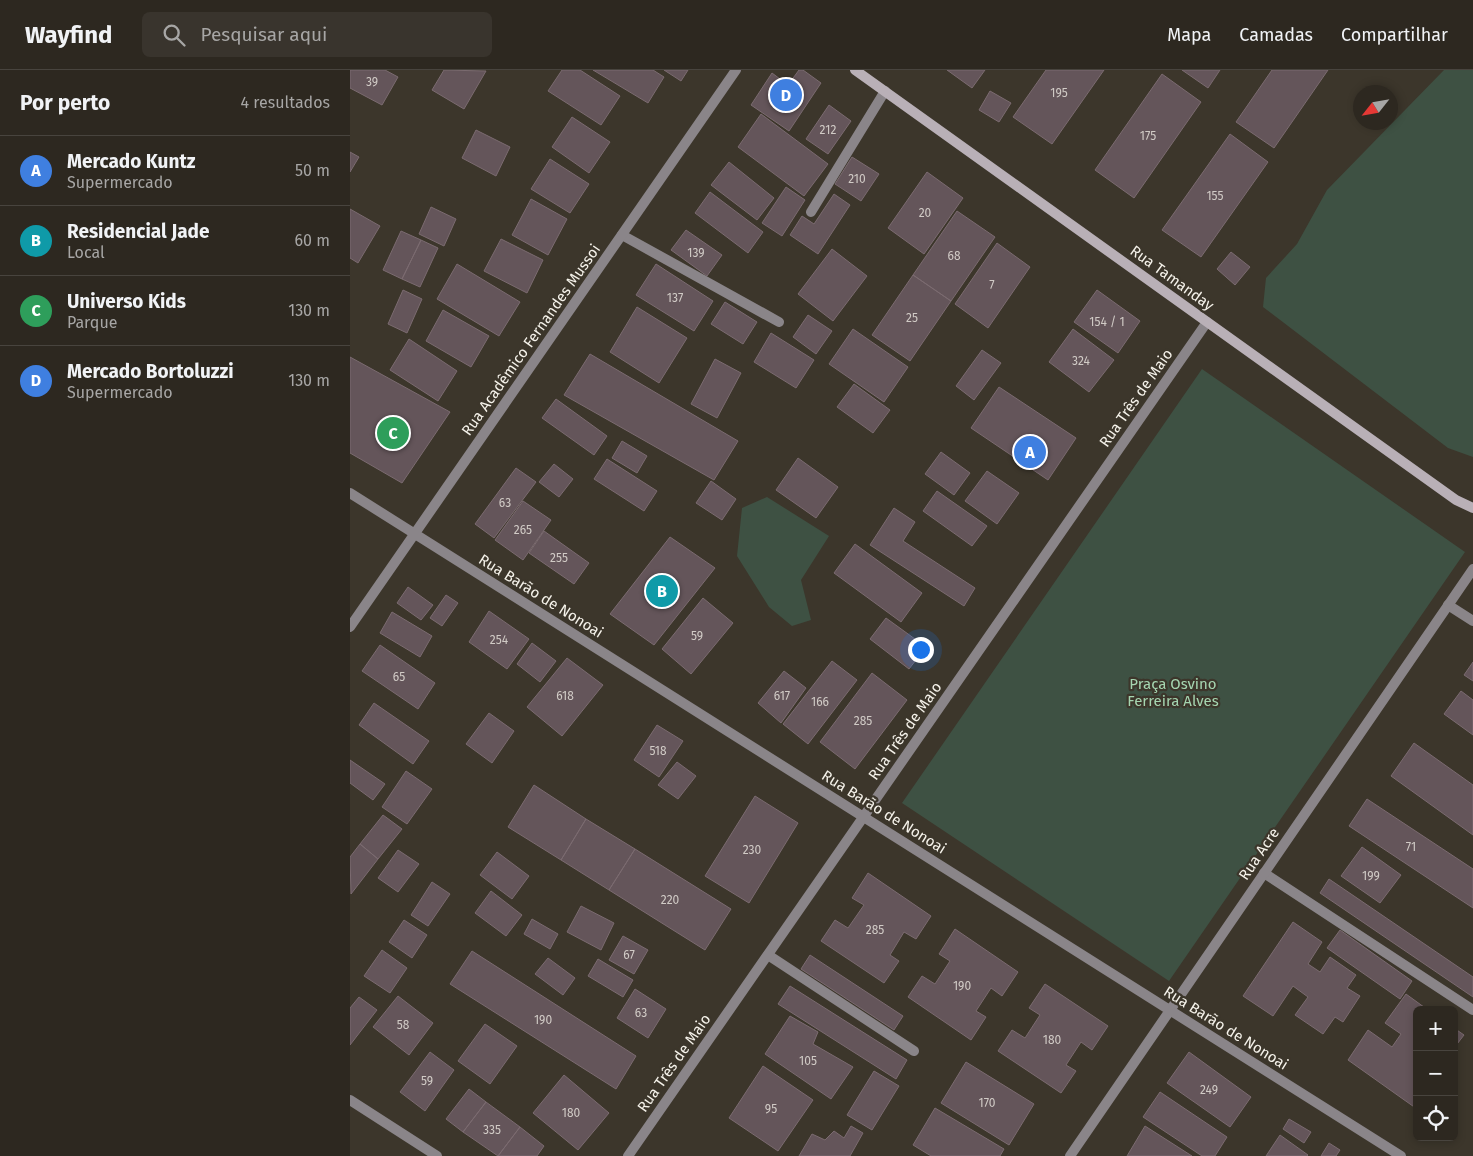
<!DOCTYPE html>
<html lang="pt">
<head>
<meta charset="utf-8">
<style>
	body { margin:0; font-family:"Fira Sans",sans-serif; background:#39342d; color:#f1f3f6 }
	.controls { position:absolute; right:15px; bottom:15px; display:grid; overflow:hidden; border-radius:8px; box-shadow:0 2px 8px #0003 }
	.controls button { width:45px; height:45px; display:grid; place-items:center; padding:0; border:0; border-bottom:1px solid #48443e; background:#2d2820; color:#f1f3f6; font:25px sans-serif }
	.compass { position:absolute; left:1003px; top:15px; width:45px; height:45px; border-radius:50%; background:#2d2820; box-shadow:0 2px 8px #0003; rotate:239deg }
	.you { position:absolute; left:570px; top:579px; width:18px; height:18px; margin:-12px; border:4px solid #fff; border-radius:50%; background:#1a73e8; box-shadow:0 0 0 8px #1a73e833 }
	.badge { display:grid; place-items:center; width:32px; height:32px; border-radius:50%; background:#8fb8fd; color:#fff; font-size:16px; font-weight:700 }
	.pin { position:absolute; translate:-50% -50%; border:2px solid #fff; box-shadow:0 1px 5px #0006 }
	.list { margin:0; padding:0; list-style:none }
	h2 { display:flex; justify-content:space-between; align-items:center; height:65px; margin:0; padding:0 20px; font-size:21px }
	h2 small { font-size:16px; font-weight:400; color:#a7a6a5 }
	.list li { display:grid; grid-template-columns:32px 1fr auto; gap:15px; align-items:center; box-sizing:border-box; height:70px; padding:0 20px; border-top:1px solid #48443e }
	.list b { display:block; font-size:19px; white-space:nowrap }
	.list p { margin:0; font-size:16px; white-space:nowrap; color:#a7a6a5 }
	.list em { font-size:16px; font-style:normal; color:#a7a6a5 }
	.icon { flex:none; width:28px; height:28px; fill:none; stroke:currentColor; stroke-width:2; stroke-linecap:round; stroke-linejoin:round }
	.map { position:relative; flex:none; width:1123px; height:1086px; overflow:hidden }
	header { display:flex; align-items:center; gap:30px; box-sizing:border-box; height:70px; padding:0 25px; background:#2d2820; border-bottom:1px solid #48443e }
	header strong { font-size:24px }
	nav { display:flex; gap:28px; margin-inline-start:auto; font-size:18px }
	.search { width:350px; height:45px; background:#39342d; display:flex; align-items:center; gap:12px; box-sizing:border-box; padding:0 18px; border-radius:8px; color:#a7a6a5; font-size:19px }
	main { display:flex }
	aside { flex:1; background:#2d2820 }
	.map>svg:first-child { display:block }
	.green { fill:#3e5143 }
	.building { fill:#64555a; stroke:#7b6b70 }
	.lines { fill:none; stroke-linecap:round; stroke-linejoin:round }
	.lane { stroke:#8a8589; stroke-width:10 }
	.street { stroke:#8a8589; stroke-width:10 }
	.secondary { stroke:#b9b0b7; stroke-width:10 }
	.labels { text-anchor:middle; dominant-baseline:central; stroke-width:4.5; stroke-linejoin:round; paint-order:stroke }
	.number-label { font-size:12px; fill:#d1cbc6 }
	.street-label { font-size:15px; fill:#f5f2ea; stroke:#3c362b }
	.park-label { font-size:15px; fill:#a5d5b0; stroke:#3c362b }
</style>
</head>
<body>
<header>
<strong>Wayfind</strong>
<div class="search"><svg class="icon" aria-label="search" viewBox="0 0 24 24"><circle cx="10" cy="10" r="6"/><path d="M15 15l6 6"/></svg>Pesquisar aqui</div>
<nav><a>Mapa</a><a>Camadas</a><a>Compartilhar</a></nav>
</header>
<main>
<aside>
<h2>Por perto<small>4 resultados</small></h2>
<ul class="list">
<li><span class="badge" style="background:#3f7fe0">A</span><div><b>Mercado Kuntz</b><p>Supermercado</p></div><em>50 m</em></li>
<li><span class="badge" style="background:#0f9aa8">B</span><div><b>Residencial Jade</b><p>Local</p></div><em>60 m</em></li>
<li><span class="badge" style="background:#2e9e5b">C</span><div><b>Universo Kids</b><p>Parque</p></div><em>130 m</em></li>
<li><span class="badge" style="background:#3f7fe0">D</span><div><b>Mercado Bortoluzzi</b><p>Supermercado</p></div><em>130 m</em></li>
</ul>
</aside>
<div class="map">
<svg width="1123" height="1086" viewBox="0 0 1123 1086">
	<rect width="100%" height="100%" fill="#3c362b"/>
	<path class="green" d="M1094,0H1123V387L1098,378L913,237L916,208L947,174L977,120Z
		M852,299L1115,482L819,911L552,733Z
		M417,427L479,466L451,510L461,550L442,556L419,537L387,486L392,438Z"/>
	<path class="building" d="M0,0H35L48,7L32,35L0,18Z
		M94,0L136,1L114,39L82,20Z
		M212,0H230L270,26L251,55L198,21Z
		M243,0H303L314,7L298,33Z
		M314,0H338L331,11Z
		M449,0H453L471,13L439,61L401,35L422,3L438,15Z
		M597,0H635L622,18Z
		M696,0H754L702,74L663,47Z
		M832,0H870L858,18Z
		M922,0H978L924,78L886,52Z
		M812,4L851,32L784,128L745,100Z
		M640,21L661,33L649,52L629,40Z
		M479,35L501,51L478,84L456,69Z
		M411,44L478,94L454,126L388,77Z
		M222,47L260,72L239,103L202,77Z
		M126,60L160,77L146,106L112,88Z
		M880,64L918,92L851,187L812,160Z
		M0,82L9,87L0,102Z
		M502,87L529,104L511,131L485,114Z
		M200,89L239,114L220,143L181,119Z
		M379,92L424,128L407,150L361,115Z
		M577,102L613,128L574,184L538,158Z
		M436,117L455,130L432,166L412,153Z
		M360,122L413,162L398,183L345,143Z
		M484,124L500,135L468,184L440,165L452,146L464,154Z
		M181,129L217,149L198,185L162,165Z
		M81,137L106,149L94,176L69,164Z
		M0,139L30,156L8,193L0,188Z
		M607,141L645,167L601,231L563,205Z
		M336,160L372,185L357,206L321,180Z
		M51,161L71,170L52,209L33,200Z
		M151,169L193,190L177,223L134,201Z
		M71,170L88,178L70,217L52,209Z
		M647,173L680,197L638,258L605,234Z
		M482,179L517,206L483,251L448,224Z
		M881,182L900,197L885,215L867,199Z
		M107,194L170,232L149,266L87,229Z
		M306,194L363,231L344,261L286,225Z
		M563,205L601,231L560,291L522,265Z
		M53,220L72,229L57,263L38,254Z
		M747,220L790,251L768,283L724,252Z
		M375,232L407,252L393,274L361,254Z
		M287,237L337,268L309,313L260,282Z
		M93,240L139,266L121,297L76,271Z
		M458,245L482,261L466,284L443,267Z
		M503,259L558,297L534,332L479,294Z
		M723,259L764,290L739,322L699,292Z
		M421,263L464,290L446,318L404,292Z
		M59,269L107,301L88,331L40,300Z
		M632,280L651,293L624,330L606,316Z
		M240,284L388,371L364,410L214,325Z
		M0,287L100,342L52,413L0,383Z
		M365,289L391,303L367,348L341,334Z
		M504,314L540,340L523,363L487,337Z
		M649,317L726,368L698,410L621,358Z
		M206,329L257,366L244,385L192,348Z
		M272,371L297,386L287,403L262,388Z
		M591,382L620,403L604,425L575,404Z
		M448,388L488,417L466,448L426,420Z
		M257,389L307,421L294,441L244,409Z
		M204,394L223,409L209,427L189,412Z
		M166,398L186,412L144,468L125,454Z
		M637,401L669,423L647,454L615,431Z
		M361,411L386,429L372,450L346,433Z
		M587,421L637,456L622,476L573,441Z
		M173,431L201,450L173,490L145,470Z
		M544,438L565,452L553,471L625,518L614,536L520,475Z
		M194,461L239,493L224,514L179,483Z
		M320,467L365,498L304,575L260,544Z
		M505,474L572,523L551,552L484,503Z
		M58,517L83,535L71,550L47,533Z
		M96,525L108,533L92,556L80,548Z
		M353,528L383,553L341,604L312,579Z
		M139,541L179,569L157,599L119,572Z
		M42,542L82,566L70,587L30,563Z
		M536,548L576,577L559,599L520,569Z
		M182,573L206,591L190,612L167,594Z
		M30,575L85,613L68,639L12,601Z
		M217,588L253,615L212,666L177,637Z
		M482,591L507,610L458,674L433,654Z
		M1123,592V611L1114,605Z
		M434,601L456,618L431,653L408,633Z
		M522,603L557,630L505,699L470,672Z
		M1111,621L1123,630V665L1094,644Z
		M24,633L79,671L63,694L9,655Z
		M139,643L164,661L142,693L116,674Z
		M307,655L333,671L309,707L284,690Z
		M1064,673L1123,715V765L1041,706Z
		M0,690L35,714L23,730L0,713Z
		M327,692L346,706L328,729L308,715Z
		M56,701L82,719L57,754L32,737Z
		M184,715L236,749L211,790L158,757Z
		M405,726L448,753L399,833L355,806Z
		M1017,729L1123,799V838L999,756Z
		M33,745L52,759L28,789L10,774Z
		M236,749L285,779L259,820L211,790Z
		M10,774L28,789L1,824L0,787Z
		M1012,777L1051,805L1030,833L991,806Z
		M285,779L381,839L355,880L259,820Z
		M48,780L69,794L48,822L28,808Z
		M147,782L179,806L162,829L130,805Z
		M518,803L581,846L566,869L554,862L540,885L549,891L534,913L471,871L485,850L498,858L514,835L502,828Z
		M979,809L1123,907V927L970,823Z
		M82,812L100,824L78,856L61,845Z
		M141,821L172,845L156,866L125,843Z
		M231,836L264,853L251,880L217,862Z
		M182,849L208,864L200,879L174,864Z
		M54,850L77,865L62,888L39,872Z
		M943,852L972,872L958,894L970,902L980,887L1006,905L997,918L1010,926L993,952L985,947L973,964L945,945L958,927L943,916L923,946L893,926Z
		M605,859L668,902L652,926L641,918L626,941L636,947L621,970L558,927L572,906L585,914L600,891L589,884Z
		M990,860L1062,911L1050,929L977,878Z
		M273,866L298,880L284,904L259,890Z
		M32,880L57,898L40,923L14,906Z
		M122,881L286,986L266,1019L100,914Z
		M460,885L553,946L544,960L451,899Z
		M198,888L225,908L213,925L185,904Z
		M248,889L283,910L273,927L238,906Z
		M695,914L758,956L742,980L731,972L716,995L726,1001L711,1023L648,981L662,960L675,968L690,945L679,938Z
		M440,916L557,990L546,1009L428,934Z
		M285,919L316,939L298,968L267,948Z
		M1056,924L1078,940H1067V985L1065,988L1067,989V1039L998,990L1018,960L1042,977L1051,964L1035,953Z
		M48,926L83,953L59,985L23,957Z
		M9,927L27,940L0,975V938Z
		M440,946L468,962L463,974L503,997L481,1029L415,984Z
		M135,954L167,976L140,1014L108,991Z
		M1104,958L1114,965L1104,978Z
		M80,982L104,1000L75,1041L50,1022Z
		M839,982L901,1027L880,1057L817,1013Z
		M616,992L684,1034L659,1075L591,1033Z
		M413,996L463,1030L428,1081L379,1048Z
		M524,1001L549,1016L522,1060L497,1045Z
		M214,1005L259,1043L228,1080L183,1043Z
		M119,1019L136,1032L113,1062L96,1049Z
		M810,1022L877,1067L865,1086H852L793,1047Z
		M136,1032L170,1057L148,1086L113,1062Z
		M585,1038L654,1079L650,1086H581L563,1075Z
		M939,1049L961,1062L954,1073L933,1059Z
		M501,1056L513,1063L500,1086H449L462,1064L475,1070L484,1061L494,1068Z
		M795,1056L842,1086H777Z
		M170,1057L194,1076L187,1086H148Z
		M930,1065L958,1085L957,1086H916Z
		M979,1073L990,1080L986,1086H971Z"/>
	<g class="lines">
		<path class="lane" d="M461,142L535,21
			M272,165L429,252
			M1098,535L1123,551
			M914,803L1123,940
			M418,885L564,981"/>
		<path class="street" d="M0,423L1051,1086
			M0,557L386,0
			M0,1030L87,1086
			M278,1086L857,252
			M720,1086L1123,499"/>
		<path class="secondary" d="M505,0L1106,430L1123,438"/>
	</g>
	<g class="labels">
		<g class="number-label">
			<text x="22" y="12">39</text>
			<text x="709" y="23">195</text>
			<text x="478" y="60">212</text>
			<text x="798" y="66">175</text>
			<text x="507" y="109">210</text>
			<text x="865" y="126">155</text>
			<text x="575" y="143">20</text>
			<text x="346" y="183">139</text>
			<text x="604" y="186">68</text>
			<text x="642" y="215">7</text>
			<text x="325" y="228">137</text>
			<text x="562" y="248">25</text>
			<text x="757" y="252">154 / 1</text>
			<text x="731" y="291">324</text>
			<text x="155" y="433">63</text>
			<text x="173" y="460">265</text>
			<text x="209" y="488">255</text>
			<text x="347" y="566">59</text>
			<text x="149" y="570">254</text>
			<text x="49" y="607">65</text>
			<text x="215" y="626">618</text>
			<text x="432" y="626">617</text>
			<text x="470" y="632">166</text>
			<text x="513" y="651">285</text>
			<text x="308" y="681">518</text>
			<text x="1061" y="777">71</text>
			<text x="402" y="780">230</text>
			<text x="1021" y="806">199</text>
			<text x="320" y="830">220</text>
			<text x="525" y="860">285</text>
			<text x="279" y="885">67</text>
			<text x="612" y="916">190</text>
			<text x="291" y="943">63</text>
			<text x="193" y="950">190</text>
			<text x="53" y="955">58</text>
			<text x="702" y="970">180</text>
			<text x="458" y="991">105</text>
			<text x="77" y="1011">59</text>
			<text x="859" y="1020">249</text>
			<text x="637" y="1033">170</text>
			<text x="421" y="1039">95</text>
			<text x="221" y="1043">180</text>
			<text x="142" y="1060">335</text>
		</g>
		<g class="street-label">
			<text transform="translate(822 208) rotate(36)">Rua Tamanday</text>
			<text transform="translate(181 270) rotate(-55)">Rua Acadêmico Fernandes Mussoi</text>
			<text transform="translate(786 328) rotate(-55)">Rua Três de Maio</text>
			<text transform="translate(191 526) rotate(32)">Rua Barão de Nonoai</text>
			<text transform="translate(555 661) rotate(-55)">Rua Três de Maio</text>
			<text transform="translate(534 742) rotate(32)">Rua Barão de Nonoai</text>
			<text transform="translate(909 784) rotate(-56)">Rua Acre</text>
			<text transform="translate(876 958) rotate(32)">Rua Barão de Nonoai</text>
			<text transform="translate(324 993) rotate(-55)">Rua Três de Maio</text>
		</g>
		<g class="park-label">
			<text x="823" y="614">Praça Osvino<tspan x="823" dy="17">Ferreira Alves</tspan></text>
		</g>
	</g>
</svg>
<div class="controls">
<button>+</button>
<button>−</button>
<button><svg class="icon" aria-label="locate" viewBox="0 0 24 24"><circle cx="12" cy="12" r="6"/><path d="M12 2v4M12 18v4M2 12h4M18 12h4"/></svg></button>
</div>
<svg class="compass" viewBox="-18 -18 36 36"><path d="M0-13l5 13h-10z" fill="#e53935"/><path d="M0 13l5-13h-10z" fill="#a7a6a5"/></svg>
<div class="you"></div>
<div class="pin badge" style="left:680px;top:382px;background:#3f7fe0">A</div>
<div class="pin badge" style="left:312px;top:521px;background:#0f9aa8">B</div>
<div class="pin badge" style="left:43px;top:363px;background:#2e9e5b">C</div>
<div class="pin badge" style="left:436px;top:25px;background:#3f7fe0">D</div>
</div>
</main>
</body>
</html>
